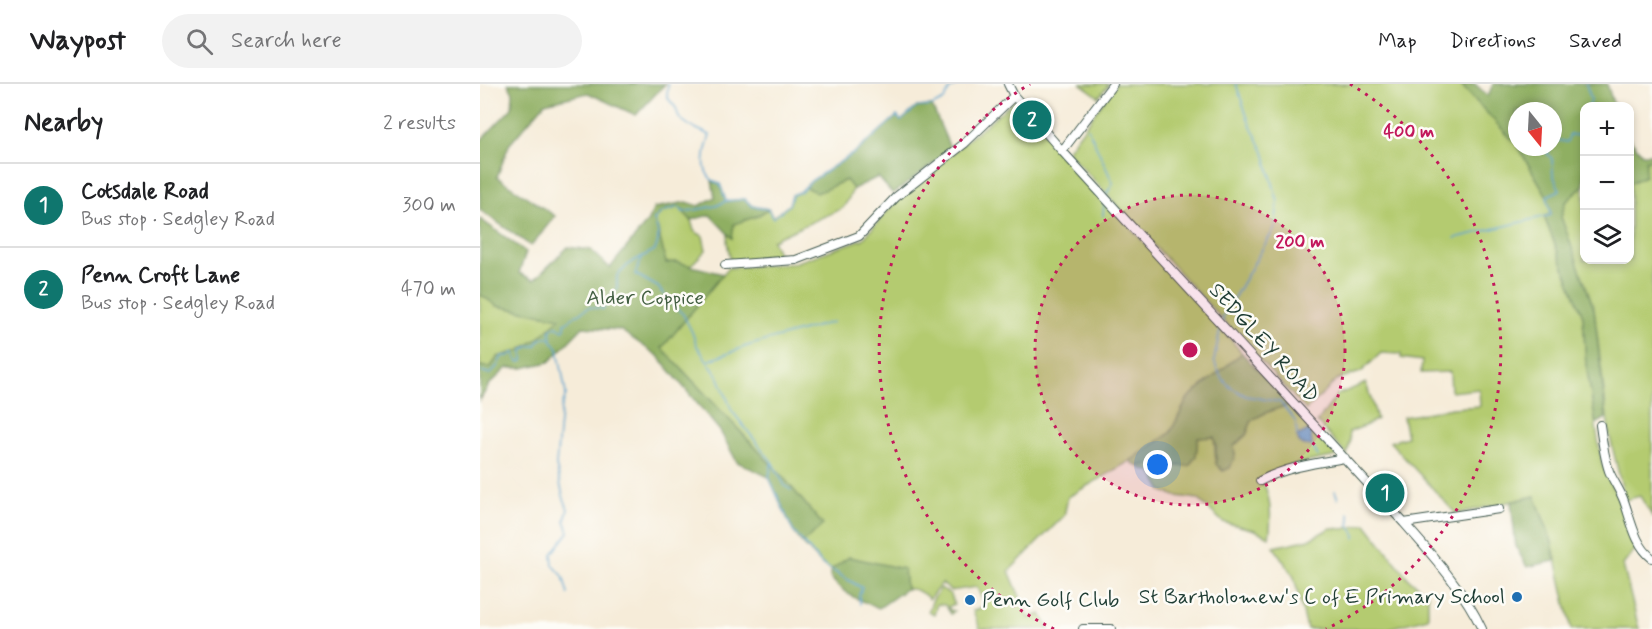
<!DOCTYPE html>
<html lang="en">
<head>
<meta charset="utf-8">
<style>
	body { margin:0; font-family:Mynerve,sans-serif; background:#f2f2f2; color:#202124 }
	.controls { position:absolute; right:18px; top:18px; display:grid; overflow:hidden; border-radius:12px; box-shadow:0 3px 9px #0003 }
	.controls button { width:54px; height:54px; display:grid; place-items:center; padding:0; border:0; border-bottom:2px solid #e0e0e0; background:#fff; color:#202124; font:30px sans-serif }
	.compass { position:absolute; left:1028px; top:18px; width:54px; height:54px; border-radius:50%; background:#fff; box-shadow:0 3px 9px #0003; rotate:162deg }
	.you { position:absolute; left:678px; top:381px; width:21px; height:21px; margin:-15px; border:4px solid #fff; border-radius:50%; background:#1a73e8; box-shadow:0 0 0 9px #1a73e833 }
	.badge { display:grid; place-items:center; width:39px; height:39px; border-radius:50%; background:#0f766e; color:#fff; font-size:20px; font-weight:700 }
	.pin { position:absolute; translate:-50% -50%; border:3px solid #fff; box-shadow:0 2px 6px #0006 }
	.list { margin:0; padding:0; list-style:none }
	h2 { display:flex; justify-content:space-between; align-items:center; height:78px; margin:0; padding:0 24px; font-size:26px }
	h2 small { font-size:20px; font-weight:400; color:#757577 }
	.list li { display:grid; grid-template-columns:39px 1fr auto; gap:18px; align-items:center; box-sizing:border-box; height:84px; padding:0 24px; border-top:2px solid #e0e0e0 }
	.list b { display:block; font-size:22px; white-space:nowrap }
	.list p { margin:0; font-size:20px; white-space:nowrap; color:#757577 }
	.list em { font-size:20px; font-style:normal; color:#757577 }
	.icon { flex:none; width:33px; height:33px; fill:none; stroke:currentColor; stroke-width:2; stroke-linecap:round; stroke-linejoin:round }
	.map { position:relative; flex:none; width:1172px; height:545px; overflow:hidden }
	header { display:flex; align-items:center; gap:36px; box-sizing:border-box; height:84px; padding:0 30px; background:#fff; border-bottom:2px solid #e0e0e0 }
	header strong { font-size:28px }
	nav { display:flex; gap:33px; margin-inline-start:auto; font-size:21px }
	.search { width:420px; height:54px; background:#f2f2f2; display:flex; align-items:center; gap:15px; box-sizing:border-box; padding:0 21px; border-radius:33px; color:#757577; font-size:22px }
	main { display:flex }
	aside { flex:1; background:#fff }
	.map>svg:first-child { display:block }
	.green { fill:#b4cb6f; stroke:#6a8452; stroke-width:1.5 }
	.forest { fill:#8faf62; stroke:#57764b; stroke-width:1.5 }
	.water { fill:#58a2cf; stroke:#3c7082; stroke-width:1.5 }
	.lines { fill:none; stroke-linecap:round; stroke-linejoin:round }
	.stream { stroke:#58a2cf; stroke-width:1.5 }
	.minor-casing { stroke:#3f574d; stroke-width:10 }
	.minor { stroke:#fff; stroke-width:8 }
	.ring { fill:none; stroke:#c2185b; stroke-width:3; stroke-dasharray:3 6 }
	.poi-dot { fill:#1f6fb2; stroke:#fdfcf7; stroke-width:2 }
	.labels { text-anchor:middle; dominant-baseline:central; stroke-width:5; stroke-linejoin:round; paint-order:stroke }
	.park-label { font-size:21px; fill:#446043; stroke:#fdfcf7 }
	.street-label { font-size:21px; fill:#1f3d34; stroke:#fdfcf7 }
	.poi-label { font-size:21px; fill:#1f3d34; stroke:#fdfcf7; text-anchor:end }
	.centre { fill:#c2185b; stroke:#fdfcf7; stroke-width:3 }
	.ring-label { font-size:18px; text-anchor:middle; font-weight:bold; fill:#c2185b; stroke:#fdfcf7; stroke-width:5; stroke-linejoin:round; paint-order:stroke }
</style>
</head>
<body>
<header>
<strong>Waypost</strong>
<div class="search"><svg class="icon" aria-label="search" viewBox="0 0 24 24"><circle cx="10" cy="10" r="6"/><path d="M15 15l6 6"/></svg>Search here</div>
<nav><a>Map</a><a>Directions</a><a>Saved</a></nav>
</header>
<main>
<aside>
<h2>Nearby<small>2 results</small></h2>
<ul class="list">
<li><span class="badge">1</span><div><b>Cotsdale Road</b><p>Bus stop · Sedgley Road</p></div><em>300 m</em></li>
<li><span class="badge">2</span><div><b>Penn Croft Lane</b><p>Bus stop · Sedgley Road</p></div><em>470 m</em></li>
</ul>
</aside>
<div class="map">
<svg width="1172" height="545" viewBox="0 0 1172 545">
	<rect width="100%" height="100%" fill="#fdfcf7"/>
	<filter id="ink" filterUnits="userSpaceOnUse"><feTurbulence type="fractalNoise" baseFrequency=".0167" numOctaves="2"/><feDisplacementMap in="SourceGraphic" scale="12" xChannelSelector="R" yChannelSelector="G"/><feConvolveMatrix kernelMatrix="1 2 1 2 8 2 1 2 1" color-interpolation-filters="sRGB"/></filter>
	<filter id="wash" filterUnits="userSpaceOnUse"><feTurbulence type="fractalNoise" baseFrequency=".008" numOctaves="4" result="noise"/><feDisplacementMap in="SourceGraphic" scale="24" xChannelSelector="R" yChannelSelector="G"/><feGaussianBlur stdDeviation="1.35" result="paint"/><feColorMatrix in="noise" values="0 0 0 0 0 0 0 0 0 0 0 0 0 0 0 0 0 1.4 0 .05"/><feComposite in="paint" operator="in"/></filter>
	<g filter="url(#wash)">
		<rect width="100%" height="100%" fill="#f6ecd9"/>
		<path class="green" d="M601,0H629L619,13Z
			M636,0H980L1036,59L1037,63H1038L1067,112L1071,131L1064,133L1103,232L1106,280L1122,380L1139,416L1158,462L1143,481L1159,545H1091L1090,537L1072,458L1055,412L976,430L910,358L927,353L923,333L972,324L1000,322L999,305L971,308L970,288L941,289L942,277L921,274V270L901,269L881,288L858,295L826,326L587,67Z
			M535,16L743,246L762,269L708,314L690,349L650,377L588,413L584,432L529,487L549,534L561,530L569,545H500L493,527L505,522L497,503L470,507L462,499L449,515C442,508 435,504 426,505L424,485L369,473L351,486L343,481L322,459L342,441L303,393L182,264L248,184L314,179L383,155L417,116Z
			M1166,75L1172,76V432L1160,412L1145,416L1129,349L1114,224L1081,133L1085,119L1104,101V176H1150V99L1165,92Z
			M367,96L373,105L368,116L363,124L292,156L300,174L251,180L247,157L248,150L252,153L254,140L277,132L288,125L293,133L309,121L312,111L320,108L325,103L337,108Z
			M199,123L211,136L214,147L223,152L226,166L210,182L196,178L186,179L178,146L174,136L182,128Z
			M0,210L17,222L81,234L58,255L39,267L18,273L10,284L0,282Z
			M886,299L897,335L889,340L869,348L870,358L867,371L837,338L857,311Z
			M808,321L858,372C831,377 804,381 780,395C791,406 792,437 789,453L775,446L743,438L718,415L696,412L682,407L671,387L665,386L655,381L716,371L718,353H734L736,380L743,387L750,383L755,372L753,362L766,351L772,336L785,329Z
			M886,440L928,494L948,511V534L906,545H827L814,493L794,463L830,455L851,444L864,445Z
			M461,504L471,511L474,520L468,523L470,526L474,527L471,530L465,521L457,520L454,531L448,528L453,515Z"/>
		<path class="forest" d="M28,0H185L156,31L108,9L65,19L29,61L17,93L75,132L51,162L0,126V57L32,24L33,9Z
			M980,0H995L1008,12L1013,0H1127L1134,22H1104V101L1085,119L1081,133L1114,225L1126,334L1116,340L1106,280L1103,232L1064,132L1071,130L1067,112L1038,63H1073V27H1037V61Z
			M452,22L471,66L413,110L398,93L373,105L366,96L337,109L325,103L331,97L377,67L417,32L421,37L437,23Z
			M1150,55L1162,70H1172V76H1166L1165,92L1150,99Z
			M232,97L240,100L246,117L265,115L272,122L288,125L277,132L254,140L252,154L230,131L211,136L199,123L182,128L174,136L178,146L186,179L196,178L243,190L182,264L303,393L343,441L322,459L313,447L289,393L257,378L240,347L178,272L140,246L103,243L69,278L43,284H27L9,301L0,316V282L10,284L18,273L39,267L58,255L80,234L17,222L0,210V135L46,168L39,189L54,196L88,163L111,166L130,184L167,138L174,124L207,118L219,122L235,113Z
			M762,269L806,316L808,321L785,329L772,336L766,351L754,362L755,372L750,384L743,387L736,380V361L734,353L718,354L716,372L709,382L655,381L650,377L690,349L708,314Z
			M1055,412L1072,458L1075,477L1047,483L1036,463L1031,418Z
			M369,473L424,485L426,505L399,524C378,516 364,511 350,493L351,486Z"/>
		<path class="water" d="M829,346L831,350L832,362L822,361L819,358L817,352Z"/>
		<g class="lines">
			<path class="stream" d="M188,0L187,13L196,24L199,34L210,42L230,51C224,69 218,92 240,100L246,117
				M1106,0L1111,15L1109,22
				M608,44L633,99L626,111
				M1073,61L1076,56L1087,58L1090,51H1099L1104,44
				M623,132L624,118
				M975,154L1071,131L1067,112L1080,106L1073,91L1072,75L1067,69L1072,63
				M162,174L155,190L178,203L189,218L203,230L212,248L217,262L239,294L252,327L292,378L289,393L313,447L343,481L382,504L379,511L380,520
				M742,238L744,231L784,162L795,144L798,118L784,68L769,38L756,0
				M740,246L734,277L741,293L750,303L766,312L800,318L816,338L817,352
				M71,255L78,265L86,310L81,326L76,381L83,412L88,425L85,436L89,448L72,470L73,481L83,492L88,510
				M228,277L267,262L353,238
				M0,287L11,290L18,281L22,272H29L34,268L35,269C36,273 36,276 39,278L43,277V266L50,262H56C60,254 62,253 71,254L70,247L72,244L77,242L83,246L85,244V239L109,223L123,225L137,204V192L150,179L175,166C180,155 179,148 174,136L182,128L199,123L203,128L236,122L246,117L265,115L272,122L288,125L293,134L309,121L312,111L320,108L331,97L377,67L417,32L421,37L437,23L452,22L464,16L470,5L478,1L476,0
				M832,362L838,372
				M292,378L305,402L311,406
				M855,407L858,415
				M869,429L870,435L869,442L875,449V454"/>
		</g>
	</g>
	<g filter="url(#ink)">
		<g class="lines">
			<g class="minor-casing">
				<path id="minor" d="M528,0L534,12L582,67L924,439C952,471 984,506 1002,545
					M582,67L633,0
					M245,181L316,176L379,152L416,113L485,59L534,12
					M1120,341C1122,356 1124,372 1129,387C1133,397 1140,406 1144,417C1151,436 1155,461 1172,474
					M780,397C806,383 836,379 865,374
					M924,439L1019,425
					M603,545H631"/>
			</g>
			<use href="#minor" class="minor"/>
		</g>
	</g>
	<circle cx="710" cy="266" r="155" fill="#c2185b" fill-opacity=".12"/>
	<g class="ring">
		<circle cx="710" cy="266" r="155"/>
		<path d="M574 545A310 310 0 0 1 550 0M870 0A310 310 0 0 1 846 545"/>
	</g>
	<g class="poi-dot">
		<circle cx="1037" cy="513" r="6"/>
		<circle cx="490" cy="516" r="6"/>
	</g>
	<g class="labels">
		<g class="park-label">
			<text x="165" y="214">Alder Coppice</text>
		</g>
		<g class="street-label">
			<text transform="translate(784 259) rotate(48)">SEDGLEY ROAD</text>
		</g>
		<g class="poi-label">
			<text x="1025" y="513">St Bartholomew's C of E Primary School</text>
			<text x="502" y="516" text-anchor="start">Penn Golf Club</text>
		</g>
	</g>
	<circle cx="710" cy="266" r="9" class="centre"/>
	<g class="ring-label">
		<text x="929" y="53">400 m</text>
		<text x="820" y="163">200 m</text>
	</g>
</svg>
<div class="controls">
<button>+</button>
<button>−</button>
<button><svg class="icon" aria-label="layers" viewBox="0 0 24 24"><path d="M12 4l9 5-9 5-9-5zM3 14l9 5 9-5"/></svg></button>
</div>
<svg class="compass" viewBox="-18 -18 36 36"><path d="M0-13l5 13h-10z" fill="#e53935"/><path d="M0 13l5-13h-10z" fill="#757577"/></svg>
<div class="you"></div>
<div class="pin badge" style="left:905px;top:409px">1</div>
<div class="pin badge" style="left:552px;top:36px">2</div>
</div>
</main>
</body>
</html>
